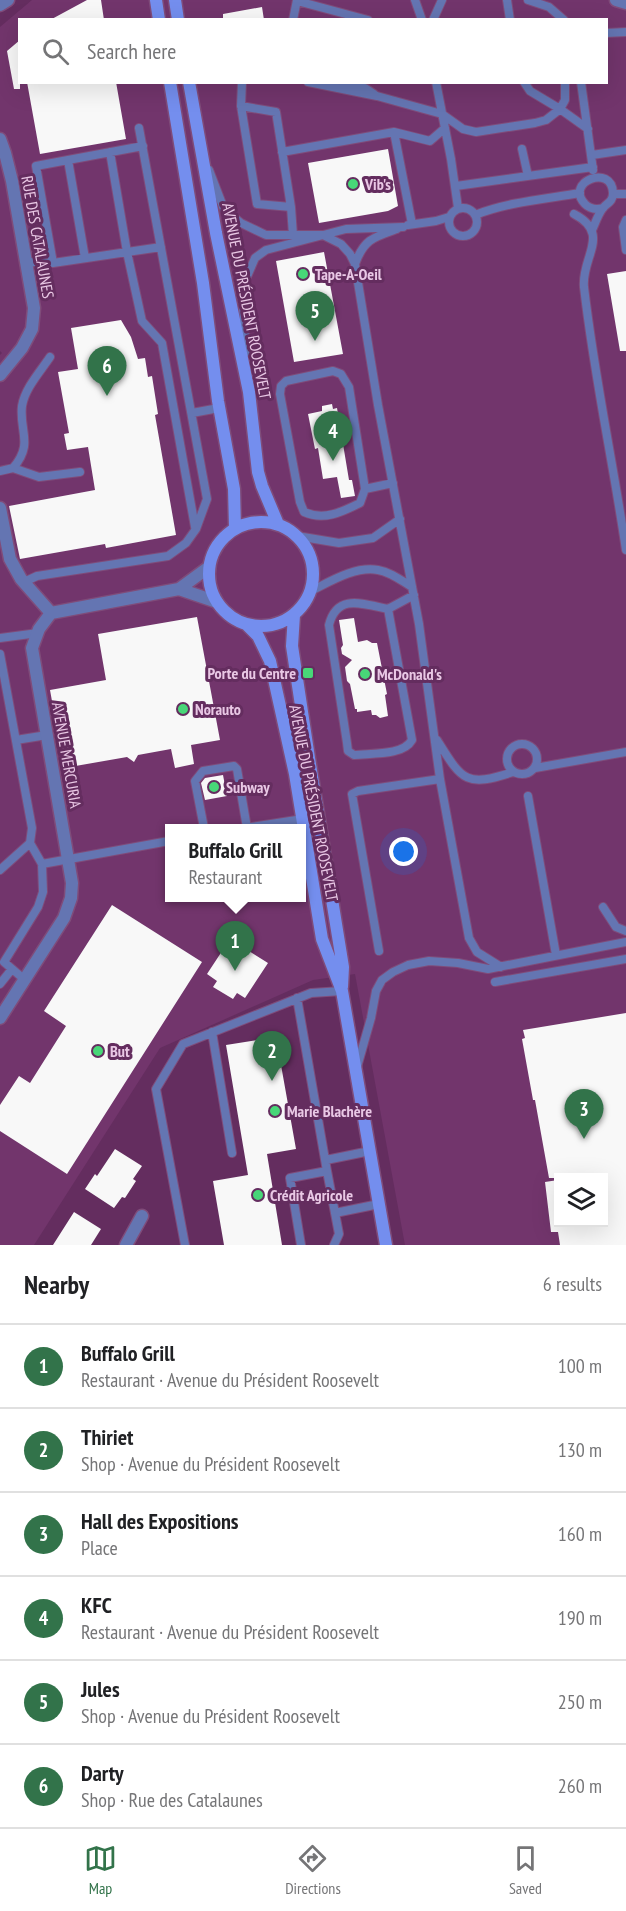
<!DOCTYPE html>
<html lang="en">
<head>
<meta charset="utf-8">
<style>
	body { margin:0; font-family:"PT Sans Narrow",sans-serif; background:#f2f2f2; color:#202124 }
	.controls { position:absolute; right:18px; bottom:18px; display:grid; overflow:hidden; border-radius:0px; box-shadow:0 6px 24px #0002 }
	.controls button { width:54px; height:54px; display:grid; place-items:center; padding:0; border:0; border-bottom:2px solid #e0e0e0; background:#fff; color:#202124; font:30px sans-serif }
	.you { position:absolute; left:404px; top:852px; width:21px; height:21px; margin:-15px; border:4px solid #fff; border-radius:50%; background:#1a73e8; box-shadow:0 0 0 9px #1a73e833 }
	.badge { display:grid; place-items:center; width:39px; height:39px; border-radius:50%; background:#32734a; color:#fff; font-size:20px; font-weight:700 }
	.pin { position:absolute; translate:-50% -50px; filter:drop-shadow(0 2px 3px #0008) }
	.pin::after { content:''; position:absolute; top:32px; width:21px; height:18px; background:inherit; clip-path:polygon(0 0,100% 0,50% 100%) }
	.popup { position:absolute; left:165px; top:824px; width:141px; height:78px; box-sizing:border-box; display:grid; place-content:center; border-radius:0px; background:#fff; filter:drop-shadow(0 2px 4px #0005); font-size:20px; white-space:nowrap; color:#757577 }
	.popup b { font-size:22px; color:#202124 }
	.popup::after { content:''; position:absolute; left:50%; top:100%; margin-left:-12px; border:12px solid transparent; border-top-color:#fff }
	.list { margin:0; padding:0; list-style:none }
	h2 { display:flex; justify-content:space-between; align-items:center; height:78px; margin:0; padding:0 24px; font-size:26px }
	h2 small { font-size:20px; font-weight:400; color:#757577 }
	.list li { display:grid; grid-template-columns:39px 1fr auto; gap:18px; align-items:center; box-sizing:border-box; height:84px; padding:0 24px; border-top:2px solid #e0e0e0 }
	.list b { display:block; font-size:22px; white-space:nowrap }
	.list p { margin:0; font-size:20px; white-space:nowrap; color:#757577 }
	.list em { font-size:20px; font-style:normal; color:#757577 }
	.icon { flex:none; width:33px; height:33px; fill:none; stroke:currentColor; stroke-width:2; stroke-linecap:round; stroke-linejoin:round }
	.map { position:relative; flex:none; width:626px; height:1245px; overflow:hidden }
	.search { position:absolute; background:#fff; box-shadow:0 6px 24px #0002; left:18px; right:18px; top:18px; height:66px; display:flex; align-items:center; gap:15px; box-sizing:border-box; padding:0 21px; border-radius:0px; color:#757577; font-size:22px }
	.sheet { height:582px; background:#fff }
	nav { display:flex; justify-content:space-around; align-items:center; box-sizing:border-box; height:84px; border-top:2px solid #e0e0e0; background:#fff; font-size:16px; color:#757577 }
	nav a { display:grid; justify-items:center; gap:3px }
	nav .on { color:#32734a }
	.map>svg:first-child { display:block }
	.built { fill:#72356c; fill-rule:evenodd }
	.building { fill:#f8f8f8 }
	.lines { fill:none; stroke-linecap:round; stroke-linejoin:round }
	.lane-casing { stroke:#7f4c7a; stroke-width:10 }
	.street-casing { stroke:#7f4c7a; stroke-width:15 }
	.secondary-casing { stroke:#7f4c7a; stroke-width:15 }
	.lane { stroke:#6475b2; stroke-width:8 }
	.street { stroke:#6475b2; stroke-width:12 }
	.secondary { stroke:#748eee; stroke-width:12 }
	.poi-dot { fill:#48d778; stroke:#642d5f; stroke-width:2 }
	.labels { text-anchor:middle; dominant-baseline:central; stroke-width:6; stroke-linejoin:round; paint-order:stroke }
	.poi-label { font-size:16px; font-weight:bold; fill:#e9c8e5; stroke:#642d5f; text-anchor:start }
	.street-label { font-size:16px; fill:#e9c8e5; stroke:#642d5f }
</style>
</head>
<body>
<div class="map">
<svg width="626" height="1245" viewBox="0 0 626 1245">
	<rect width="100%" height="100%" fill="#642d5f"/>
	<path class="built" d="M32,0H626V1245H405L355,974L313,980L160,1048L34,1245H0V355L2,353L0,351V27ZM20,20H606V82H20ZM169,828H301V898H169ZM558,1178H604V1222H558Z"/>
	<path class="building" d="M87,0H101L104,20H50Z
		M262,7L264,20H223V14Z
		M20,40V89H14L7,51Z
		M27,82H116L126,139L40,154Z
		M388,149L398,206L388,211L319,223L308,163Z
		M324,252L343,354L294,362L276,261Z
		M626,271V351H620L607,274Z
		M121,320L131,337L138,359L145,358L148,377L152,376L158,414L155,415L176,535L106,548L105,544L20,559L9,506L95,490L88,447L67,450L64,434L69,433L58,372L78,369L71,328Z
		M332,404L333,409L337,408L349,480H352L355,496L341,498L337,477L323,479L318,448L315,449L308,414L322,411V406Z
		M197,617L220,740L191,745L194,764L175,768L171,749L138,755L134,762L127,757L64,768L50,690L106,680L98,634Z
		M354,618L358,642L367,640L372,643H377L387,694L385,695L388,716L380,718L376,715H372L371,710L357,712V709H355L350,684L347,681L345,667L352,660L342,654L341,648L343,645L339,620Z
		M223,775L227,796L205,800L201,783L205,778Z
		M112,905L202,962L67,1174L0,1131V1105L19,1076L30,1083L66,1026L44,1011Z
		M230,939L268,963L245,998L237,993L233,999L213,987L217,981L207,974Z
		M626,1013V1245H560L558,1232H551L545,1182L558,1180V1222H603V1178H549L535,1100H533L522,1039L525,1038L523,1030Z
		M276,1037L296,1149L267,1154L282,1245H224L213,1181L248,1175L226,1045Z
		M115,1149L142,1166L133,1179L136,1181L125,1198L122,1197L114,1208L85,1189L95,1174L97,1176Z
		M74,1212L101,1229L91,1245H53Z"/>
	<g class="lines">
		<g class="lane-casing">
			<path id="lane" d="M415,0L422,20
				M507,0L510,20
				M528,0L549,7L564,20
				M297,1L368,20
				M293,20L297,0
				M433,20L442,0
				M606,33L626,32
				M308,82L377,96L442,114L463,129L476,132L535,123L546,120L560,109L565,100V82
				M343,82L365,88L374,94
				M436,82L451,159L458,208
				M524,82L530,91L560,109L588,129
				M581,82L593,170
				M241,106L242,82
				M394,132L430,141L445,128
				M522,149L528,176
				M110,152L127,252L142,321L162,343L195,527
				M282,152L394,132L412,224
				M592,155L626,150
				M209,170L224,209L241,223L266,235H323L341,244L350,254L355,264L378,405L419,624L440,779L469,938L477,952L501,967
				M456,186L593,167
				M613,194H626
				M291,207L257,204L241,106L276,112L291,207L293,235
				M449 222a14 14 0 1 1 28 0a14 14 0 1 1-28 0Z
				M574,214C612,234 581,257 584,287C594,375 613,462 626,550
				M475,215C508,202 545,199 580,193
				M626,220L623,227L626,250
				M408,225L436,221L449,217
				M592,230C595,224 598,214 603,208C607,203 613,202 613,193C612,163 564,182 585,204C590,209 596,210 603,208
				M85,258L68,160L143,146
				M27,262L53,263L161,247
				M53,263L36,166L68,160
				M355,264C364,239 374,237 397,229
				M246,352L242,288L255,258L266,250L346,229L403,227
				M333,371L341,374L349,387L365,489L360,503C342,512 324,521 304,512L300,502L280,394L281,386L286,381Z
				M192,413L219,408
				M13,468C34,444 19,431 22,406C25,388 40,372 50,357
				M0,471L13,468L39,477L80,472
				M365,489L393,483
				M297,536L339,543L373,538L400,519
				M24,582L37,576L168,556L186,543L196,529L207,499L139,128
				M311,591C331,581 355,566 378,570C391,572 402,581 412,587
				M388,609L412,740C403,756 371,753 354,755L348,751L347,743L329,625C337,593 363,604 388,609L414,595
				M0,638L38,633
				M0,654L32,828L30,843
				M16,740L47,735
				M437,740C462,780 465,788 513,772
				M507 759a15 15 0 1 1 30 0a15 15 0 1 1-30 0Z
				M535,768L626,752
				M528,796L556,955
				M204,828L195,781L203,771L234,766L237,769L247,828
				M245,828L303,819
				M0,870L30,843L42,864
				M603,907L616,927L626,931
				M379,951L352,794L358,791L440,779
				M25,980L4,962L38,907L43,892L42,864L169,841
				M495,982L626,959
				M0,984L12,969
				M297,998L327,1171
				M212,1032L232,1153
				M357,1067L371,1018L376,991L382,980L393,972L408,965L429,961L458,963L488,969L626,942
				M326,1160L370,1151
				M335,1213L379,1204
				M185,1245L156,1089L183,1044L311,993L342,991
				M301,1245L290,1178L327,1171L339,1234L334,1245"/>
		</g>
		<g class="street-casing">
			<path id="street" d="M616,0L626,3
				M0,5L8,0
				M0,139L5,153L12,181L34,308L32,329L22,348L0,375
				M0,508L10,559L21,579L51,613
				M179,589L217,602
				M0,1018L64,918L71,898L72,883L32,648L39,629L51,613L179,589L209,567
				M126,1245L142,1216"/>
		</g>
		<g class="secondary-casing">
			<path id="secondary" d="M156,0L159,20
				M175,0L178,20
				M170,82L203,283L218,401L234,489L235,528
				M189,82L216,233L249,392L258,472L262,486L278,524
				M209 574a52 52 0 1 1 104 0a52 52 0 1 1-104 0Z
				M294,615L292,646L309,758L343,967L342,987
				M247,625L258,636L270,661L295,774L322,939L342,991L386,1245"/>
		</g>
		<use href="#lane" class="lane"/>
		<use href="#street" class="street"/>
		<use href="#secondary" class="secondary"/>
	</g>
	<g class="poi-dot">
		<circle cx="353" cy="184" r="6"/>
		<circle cx="303" cy="274" r="6"/>
		<rect x="302" y="667" width="12" height="12" rx="3"/>
		<circle cx="365" cy="674" r="6"/>
		<circle cx="183" cy="709" r="6"/>
		<circle cx="214" cy="787" r="6"/>
		<circle cx="98" cy="1051" r="6"/>
		<circle cx="275" cy="1111" r="6"/>
		<circle cx="258" cy="1195" r="6"/>
	</g>
	<g class="labels">
		<g class="poi-label">
			<text x="365" y="184">Vib's</text>
			<text x="315" y="274">Tape-A-Oeil</text>
			<text x="296" y="673" text-anchor="end">Porte du Centre</text>
			<text x="377" y="674">McDonald's</text>
			<text x="195" y="709">Norauto</text>
			<text x="226" y="787">Subway</text>
			<text x="110" y="1051">But</text>
			<text x="287" y="1111">Marie Blachère</text>
			<text x="270" y="1195">Crédit Agricole</text>
		</g>
		<g class="street-label">
			<text transform="translate(38 237) rotate(80)">RUE DES CATALAUNES</text>
			<text transform="translate(247 301) rotate(79)">AVENUE DU PRÉSIDENT ROOSEVELT</text>
			<text transform="translate(67 755) rotate(80)">AVENUE MERCURIA</text>
			<text transform="translate(314 803) rotate(79)">AVENUE DU PRÉSIDENT ROOSEVELT</text>
		</g>
	</g>
</svg>
<div class="controls">
<button><svg class="icon" aria-label="layers" viewBox="0 0 24 24"><path d="M12 4l9 5-9 5-9-5zM3 14l9 5 9-5"/></svg></button>
</div>
<div class="you"></div>
<div class="pin badge" style="left:235px;top:971px">1</div>
<div class="popup"><b>Buffalo Grill</b>Restaurant</div>
<div class="pin badge" style="left:272px;top:1081px">2</div>
<div class="pin badge" style="left:584px;top:1139px">3</div>
<div class="pin badge" style="left:333px;top:461px">4</div>
<div class="pin badge" style="left:315px;top:341px">5</div>
<div class="pin badge" style="left:107px;top:396px">6</div>
<div class="search"><svg class="icon" aria-label="search" viewBox="0 0 24 24"><circle cx="10" cy="10" r="6"/><path d="M15 15l6 6"/></svg>Search here</div>
</div>
<section class="sheet">
<h2>Nearby<small>6 results</small></h2>
<ul class="list">
<li><span class="badge">1</span><div><b>Buffalo Grill</b><p>Restaurant · Avenue du Président Roosevelt</p></div><em>100 m</em></li>
<li><span class="badge">2</span><div><b>Thiriet</b><p>Shop · Avenue du Président Roosevelt</p></div><em>130 m</em></li>
<li><span class="badge">3</span><div><b>Hall des Expositions</b><p>Place</p></div><em>160 m</em></li>
<li><span class="badge">4</span><div><b>KFC</b><p>Restaurant · Avenue du Président Roosevelt</p></div><em>190 m</em></li>
<li><span class="badge">5</span><div><b>Jules</b><p>Shop · Avenue du Président Roosevelt</p></div><em>250 m</em></li>
<li><span class="badge">6</span><div><b>Darty</b><p>Shop · Rue des Catalaunes</p></div><em>260 m</em></li>
</ul>
</section>
<nav>
<a class="on"><svg class="icon" aria-label="map" viewBox="0 0 24 24"><path d="M3 6l6-2 6 2 6-2v14l-6 2-6-2-6 2zM9 4v14M15 6v14"/></svg>Map</a>
<a><svg class="icon" aria-label="directions" viewBox="0 0 24 24"><path d="M12 3l9 9-9 9-9-9zM9 14v-3h6M13 9l2 2-2 2"/></svg>Directions</a>
<a><svg class="icon" aria-label="saved" viewBox="0 0 24 24"><path d="M7 4h10v16l-5-4-5 4z"/></svg>Saved</a>
</nav>
</body>
</html>
